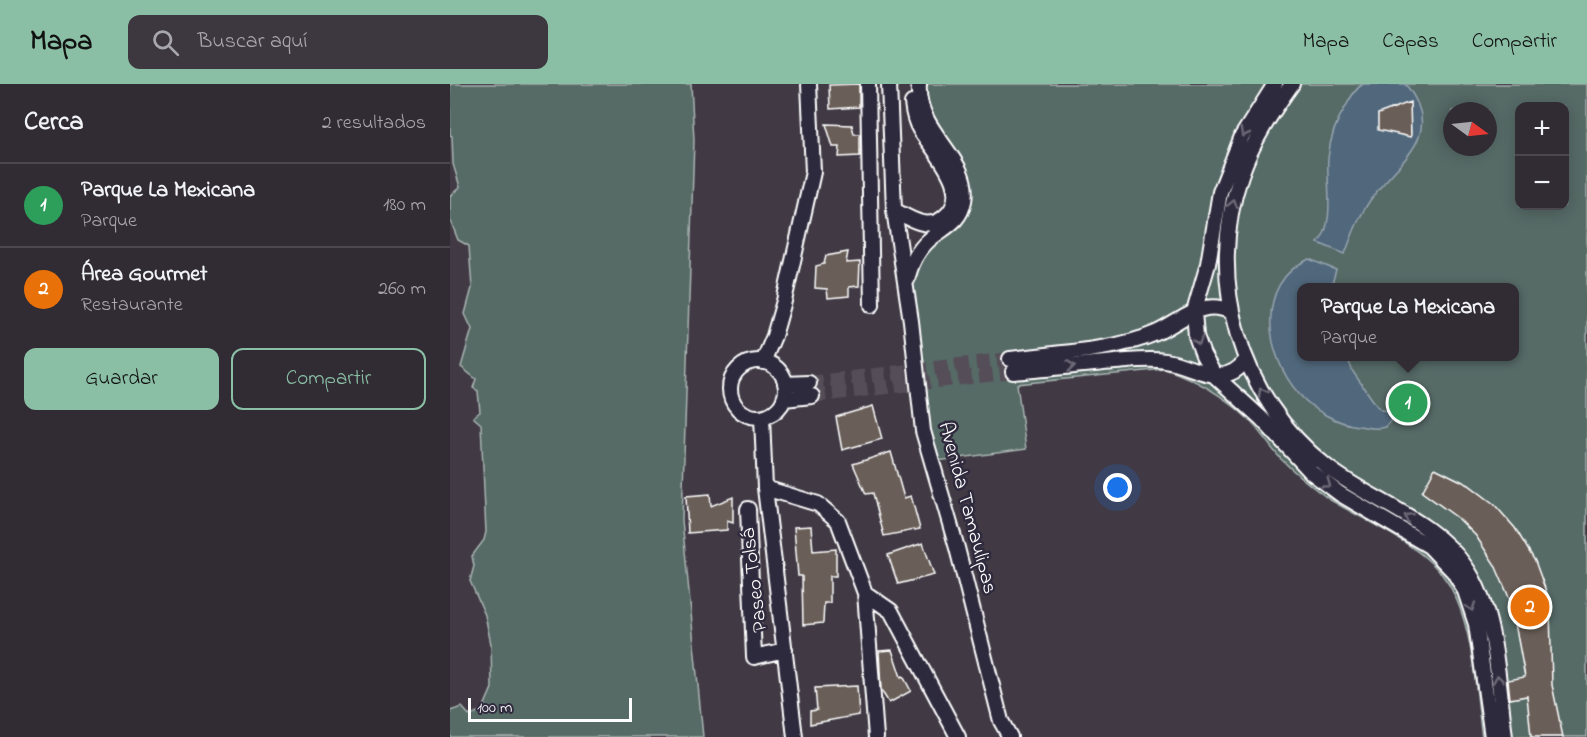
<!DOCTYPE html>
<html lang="es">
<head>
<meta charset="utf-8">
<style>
	body { margin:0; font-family:"Indie Flower",sans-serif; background:#3d3840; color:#f1f3f6 }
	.controls { position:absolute; right:18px; top:18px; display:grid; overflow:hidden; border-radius:12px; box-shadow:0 3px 15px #0003 }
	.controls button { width:54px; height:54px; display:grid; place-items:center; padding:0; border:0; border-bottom:2px solid #4c484f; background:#312c34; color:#f1f3f6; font:30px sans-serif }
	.compass { position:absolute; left:993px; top:18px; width:54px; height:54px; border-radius:50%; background:#312c34; box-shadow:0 3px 15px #0003; rotate:105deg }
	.scale { position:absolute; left:18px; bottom:15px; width:164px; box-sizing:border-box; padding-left:6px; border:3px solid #fff; border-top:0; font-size:16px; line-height:21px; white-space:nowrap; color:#fff; -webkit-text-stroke:4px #2f2a3d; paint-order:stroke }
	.you { position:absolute; left:668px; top:404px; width:21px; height:21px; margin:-15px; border:4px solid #fff; border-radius:50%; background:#1a73e8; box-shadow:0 0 0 9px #1a73e833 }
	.badge { display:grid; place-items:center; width:39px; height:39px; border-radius:50%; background:#8abfa5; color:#fff; font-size:20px; font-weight:700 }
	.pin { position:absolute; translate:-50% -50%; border:3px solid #fff; box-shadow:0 2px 6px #0006 }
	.popup { position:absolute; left:847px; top:199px; width:222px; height:78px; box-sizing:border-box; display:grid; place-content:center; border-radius:12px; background:#312c34; filter:drop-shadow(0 2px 4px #0005); font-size:20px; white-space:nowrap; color:#a8a7ac }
	.popup b { font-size:22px; color:#f1f3f6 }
	.popup::after { content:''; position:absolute; left:50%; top:100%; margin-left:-12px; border:12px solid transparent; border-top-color:#312c34 }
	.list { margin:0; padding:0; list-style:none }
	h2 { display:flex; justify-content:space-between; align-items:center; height:78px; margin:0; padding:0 24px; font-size:26px }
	h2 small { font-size:20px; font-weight:400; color:#a8a7ac }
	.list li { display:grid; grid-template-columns:39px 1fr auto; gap:18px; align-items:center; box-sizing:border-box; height:84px; padding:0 24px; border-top:2px solid #4c484f }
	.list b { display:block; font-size:22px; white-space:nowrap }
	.list p { margin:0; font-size:20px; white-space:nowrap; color:#a8a7ac }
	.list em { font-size:20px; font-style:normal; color:#a8a7ac }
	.actions { display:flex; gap:12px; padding:18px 24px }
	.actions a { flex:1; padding:14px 0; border:2px solid #8abfa5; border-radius:12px; text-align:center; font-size:21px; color:#8abfa5 }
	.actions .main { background:#8abfa5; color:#111 }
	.icon { flex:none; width:33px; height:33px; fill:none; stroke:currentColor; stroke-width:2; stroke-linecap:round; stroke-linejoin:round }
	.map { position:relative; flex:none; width:1137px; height:653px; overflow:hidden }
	header { display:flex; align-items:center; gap:36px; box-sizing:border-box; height:84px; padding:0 30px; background:#8abfa5; color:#111 }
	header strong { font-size:28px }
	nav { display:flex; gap:33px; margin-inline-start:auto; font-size:21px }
	.search { width:420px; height:54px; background:#3d3840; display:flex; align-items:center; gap:15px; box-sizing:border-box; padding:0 21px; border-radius:12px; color:#a8a7ac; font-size:22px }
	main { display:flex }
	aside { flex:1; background:#312c34 }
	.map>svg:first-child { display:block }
	.green { fill:#566b66; stroke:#aab5b2; stroke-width:1.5; fill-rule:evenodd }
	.water { fill:#51687c; stroke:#97a4b0; stroke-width:1.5; fill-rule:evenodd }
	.building { fill:#6a5e59; stroke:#fff; stroke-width:1.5 }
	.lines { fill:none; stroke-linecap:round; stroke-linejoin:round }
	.minor-tunnel { stroke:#544e58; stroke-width:14; stroke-dasharray:14 7; stroke-linecap:butt }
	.minor-casing { stroke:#fff; stroke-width:18 }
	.minor { stroke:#2f2a3d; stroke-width:14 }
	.oneway { stroke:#6d6a77 }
	.labels { text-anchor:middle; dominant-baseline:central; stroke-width:5; stroke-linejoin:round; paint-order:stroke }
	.street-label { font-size:21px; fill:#fff; stroke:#2f2a3d }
</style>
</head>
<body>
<header>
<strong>Mapa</strong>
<div class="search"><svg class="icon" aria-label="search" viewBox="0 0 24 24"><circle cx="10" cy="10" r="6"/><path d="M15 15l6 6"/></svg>Buscar aquí</div>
<nav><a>Mapa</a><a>Capas</a><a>Compartir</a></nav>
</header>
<main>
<aside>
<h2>Cerca<small>2 resultados</small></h2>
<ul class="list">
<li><span class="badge" style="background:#2e9e5b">1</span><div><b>Parque La Mexicana</b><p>Parque</p></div><em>180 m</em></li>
<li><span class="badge" style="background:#e8710a">2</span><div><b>Área Gourmet</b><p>Restaurante</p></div><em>260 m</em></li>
</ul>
<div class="actions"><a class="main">Guardar</a><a>Compartir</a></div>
</aside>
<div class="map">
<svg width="1137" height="653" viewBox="0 0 1137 653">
	<rect width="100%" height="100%" fill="#413a45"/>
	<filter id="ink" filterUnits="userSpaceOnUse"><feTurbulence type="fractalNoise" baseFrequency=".0167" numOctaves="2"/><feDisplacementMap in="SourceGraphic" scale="12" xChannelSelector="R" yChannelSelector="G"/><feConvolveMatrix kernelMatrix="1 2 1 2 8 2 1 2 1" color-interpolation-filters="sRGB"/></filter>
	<g filter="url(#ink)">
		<path class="green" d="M0,0H241L244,56L232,436L253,653H0V627L12,623L20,632L33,625L42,604L41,560L35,531L20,497L24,482L22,472L34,456L36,448L31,340L23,333L30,328L28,307L23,304L26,295L11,283L22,245L15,230L22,204L19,162L8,156L0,135V112L10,103L3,80L2,52L0,51Z
			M475,0H1137V653H1032C1025,605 1024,541 998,499C975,461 913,437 876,413C861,402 844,388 831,375C819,362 809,345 796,333C773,311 745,295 715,285L567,300L576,365L487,377L482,359L471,295L459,197L467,174L508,138L476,23ZM1070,22H1114V122H1070ZM1002,27H1038V63H1002ZM852,204H1064V272H852Z"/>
		<path class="water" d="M913,0H954L957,2C996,53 948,77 921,115C909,132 902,151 895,170L868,159C886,140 876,98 878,74C880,55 886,37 896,22C900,14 905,5 913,0ZM956,20L959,21L961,49L957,52L929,46L928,30Z
			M859,175L886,186L881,203L852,204V272L897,273L903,288L927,322L931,326L939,327L941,336L936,343C927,346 917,343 908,342C886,339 864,327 849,310C815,272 804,199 859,175Z"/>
		<path class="building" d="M409,0V23L380,25L379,1Z
			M960,18L961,53L928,46V30Z
			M376,40L402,41L404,50H410V72L389,73L390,63H383Z
			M398,168L396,179L410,178L409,202L399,203V212L378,214L377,205L365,204L366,182L374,180L376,172Z
			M423,322L432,355L392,366L386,333Z
			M441,368L454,414L461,412L470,445L434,452L423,409L416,410L403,380Z
			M985,384L1019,401L1044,420L1065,444L1085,477L1097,510L1100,527L1102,601L1113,653H1081L1077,612L1060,615L1058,596L1075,593L1061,518L1045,481L1026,452L1009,435L972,408Z
			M260,410L261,422L283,413V439L277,437V446L238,449L236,412Z
			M361,442L363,467L386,465V492H380V519H374L373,539L353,541L352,492H348L344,443Z
			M473,459L484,491L448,500L438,471Z
			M442,566L451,593L453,592L461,607L439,619L431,606L429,567Z
			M407,602L409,631L360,640V627L367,626L365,604Z"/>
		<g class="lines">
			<path class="minor-tunnel" d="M359,299L560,275
				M362,312L563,288"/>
			<g class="minor-casing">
				<path id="minor" d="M418,0L422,221
					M439,0L444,126L461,237L473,347L507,464L551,637L560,653
					M825,0L792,52L770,108L758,180L744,228L746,252L753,271L765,292L811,334L862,389L890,410L979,462L1004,488L1015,507L1026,540L1042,653
					M842,0C822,28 802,58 791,91C755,195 789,313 876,382C920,417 982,434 1015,482C1047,527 1048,599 1055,653
					M444,126C459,134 476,146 492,135C527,110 484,68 470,46C465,38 463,28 462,19
					M457,196C461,180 466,168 479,156C494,143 510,139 514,117C522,73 465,49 469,0
					M560,275C605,269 665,267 706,249C731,238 753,213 781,228
					M280 305a28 28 0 1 1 56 0a28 28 0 1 1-56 0Z
					M313,278L324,252L334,217L363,88L359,0
					M563,288C597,285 631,281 665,278C682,277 699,274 716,277C746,282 773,307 796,276
					M335,300L359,299
					M334,315L362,312
					M312,333L315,404L345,653
					M315,404L368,420L388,437L415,509L426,653
					M298,425L304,573L335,566
					M415,509L441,527L508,653"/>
			</g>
			<use href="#minor" class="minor"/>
		</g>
		<defs><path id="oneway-chevron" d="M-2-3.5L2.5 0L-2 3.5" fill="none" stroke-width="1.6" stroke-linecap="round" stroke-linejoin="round" transform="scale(1.5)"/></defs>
		<g class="oneway">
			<use href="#oneway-chevron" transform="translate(794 49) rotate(118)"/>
			<use href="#oneway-chevron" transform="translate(783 120) rotate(-77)"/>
			<use href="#oneway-chevron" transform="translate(748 257) rotate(73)"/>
			<use href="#oneway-chevron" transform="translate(621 282) rotate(-6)"/>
			<use href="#oneway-chevron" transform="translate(812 308) rotate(-120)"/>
			<use href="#oneway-chevron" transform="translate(877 400) rotate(36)"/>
			<use href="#oneway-chevron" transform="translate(958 433) rotate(-149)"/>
			<use href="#oneway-chevron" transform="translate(1021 523) rotate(71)"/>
			<use href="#oneway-chevron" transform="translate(1048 595) rotate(-97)"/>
		</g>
	</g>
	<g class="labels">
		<g class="street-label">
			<text transform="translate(517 424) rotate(75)">Avenida Tamaulipas</text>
			<text transform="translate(305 496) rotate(-97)">Paseo Tolsá</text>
		</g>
	</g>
</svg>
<div class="controls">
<button>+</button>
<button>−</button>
</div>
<svg class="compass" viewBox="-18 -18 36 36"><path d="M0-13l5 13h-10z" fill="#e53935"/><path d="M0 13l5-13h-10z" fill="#a8a7ac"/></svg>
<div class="scale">100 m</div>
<div class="you"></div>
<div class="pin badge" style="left:958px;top:319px;background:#2e9e5b">1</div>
<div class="popup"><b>Parque La Mexicana</b>Parque</div>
<div class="pin badge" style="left:1080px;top:523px;background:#e8710a">2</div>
</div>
</main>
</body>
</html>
